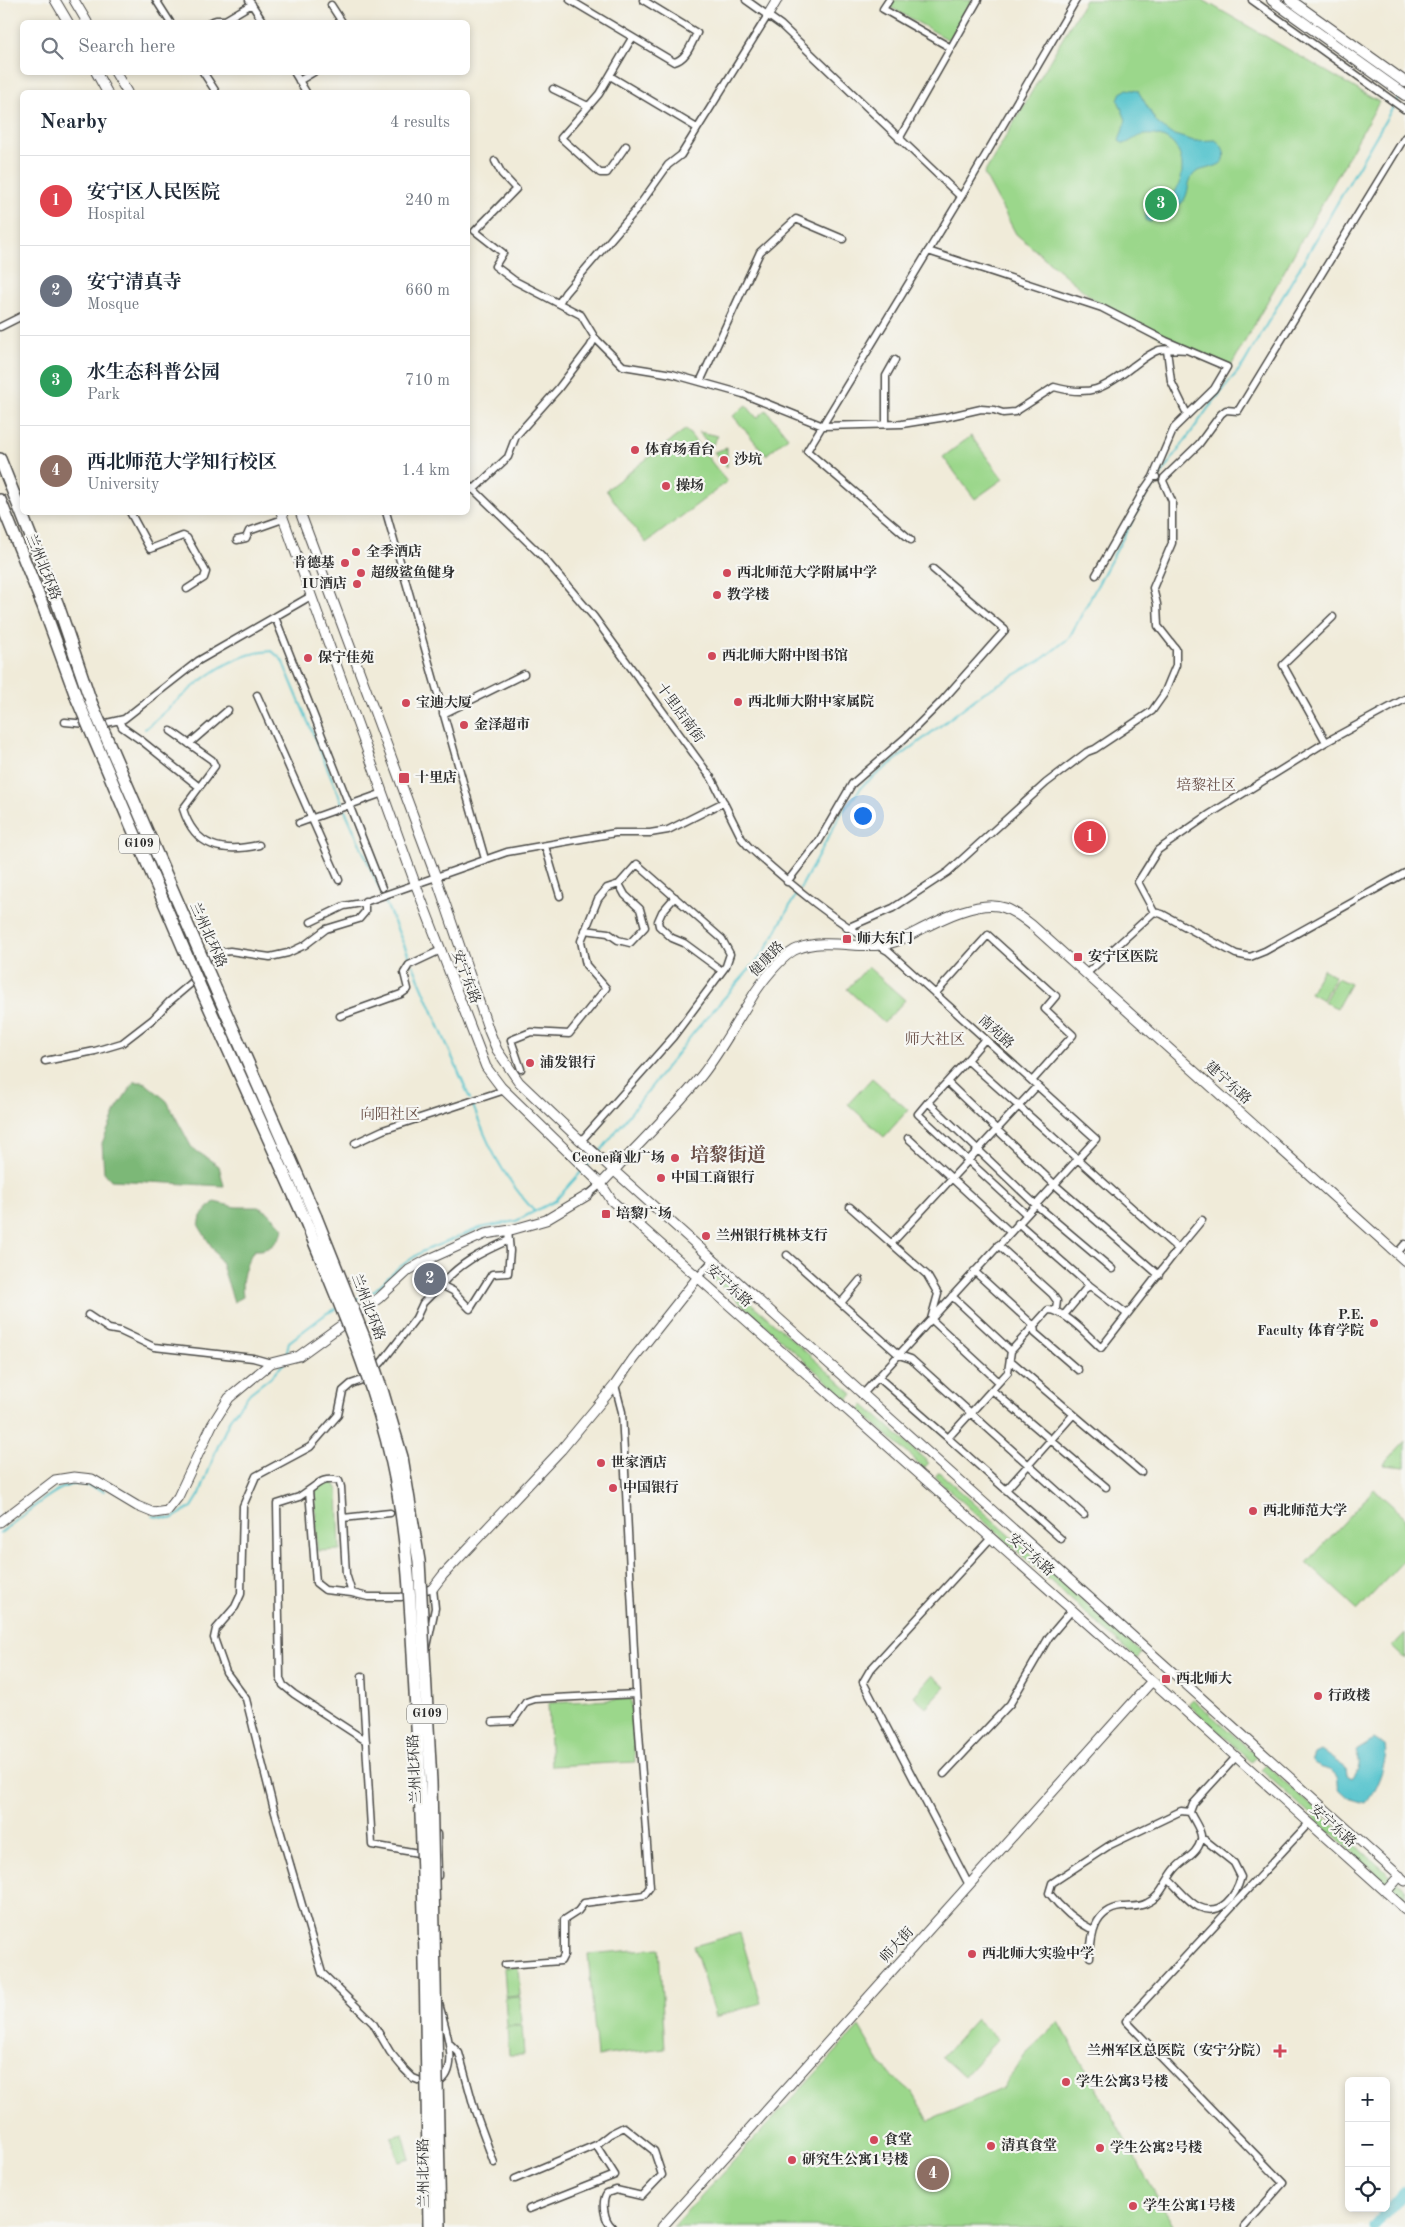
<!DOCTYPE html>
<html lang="en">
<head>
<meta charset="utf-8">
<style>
	body { margin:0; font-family:"Old Standard TT","Noto Serif SC",serif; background:#f6f6f7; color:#1f2937 }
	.controls { position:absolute; right:15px; bottom:15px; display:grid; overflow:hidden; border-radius:8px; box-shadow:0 2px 8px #0003 }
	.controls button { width:45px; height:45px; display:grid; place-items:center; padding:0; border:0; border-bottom:1px solid #e0e1e3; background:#fff; color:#1f2937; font:25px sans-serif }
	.you { position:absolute; left:862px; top:815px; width:18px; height:18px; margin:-12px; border:4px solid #fff; border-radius:50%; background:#1a73e8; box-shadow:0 0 0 8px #1a73e833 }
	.badge { display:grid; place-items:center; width:32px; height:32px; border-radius:50%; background:#0f766e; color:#fff; font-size:16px; font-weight:700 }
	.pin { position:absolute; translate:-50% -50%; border:2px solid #fff; box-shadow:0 1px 5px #0006 }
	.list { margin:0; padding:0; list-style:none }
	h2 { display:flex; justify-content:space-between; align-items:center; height:65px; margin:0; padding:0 20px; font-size:21px }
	h2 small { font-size:16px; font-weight:400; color:#747a83 }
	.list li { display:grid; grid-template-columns:32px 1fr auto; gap:15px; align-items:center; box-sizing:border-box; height:90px; padding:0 20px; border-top:1px solid #e0e1e3 }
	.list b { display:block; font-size:19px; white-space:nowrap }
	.list p { margin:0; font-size:16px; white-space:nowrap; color:#747a83 }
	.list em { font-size:16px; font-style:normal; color:#747a83 }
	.icon { flex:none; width:28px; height:28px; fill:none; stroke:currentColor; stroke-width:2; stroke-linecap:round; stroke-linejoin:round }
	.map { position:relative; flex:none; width:1405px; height:2227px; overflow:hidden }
	.search { position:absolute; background:#fff; box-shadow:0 2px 8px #0003; left:20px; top:20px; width:450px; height:55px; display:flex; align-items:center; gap:12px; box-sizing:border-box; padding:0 18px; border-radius:8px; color:#747a83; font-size:19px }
	.panel { position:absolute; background:#fff; box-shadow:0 2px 8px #0003; left:20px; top:90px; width:450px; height:425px; border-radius:8px }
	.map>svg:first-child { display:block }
	.green { fill:#9bd78b; stroke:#63815b }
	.forest { fill:#7cb877; stroke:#547251 }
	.water { fill:#57c4ce; stroke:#41787c }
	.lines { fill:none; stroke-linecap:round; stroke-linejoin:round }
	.stream { stroke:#57c4ce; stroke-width:2 }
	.river { stroke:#57c4ce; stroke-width:11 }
	.street-casing { stroke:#494845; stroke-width:9 }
	.secondary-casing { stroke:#494845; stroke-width:11 }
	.primary-casing { stroke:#494845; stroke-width:12 }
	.highway-casing { stroke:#494845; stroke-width:14 }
	.street { stroke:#fff; stroke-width:6 }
	.secondary { stroke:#fff; stroke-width:9 }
	.primary { stroke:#fff; stroke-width:10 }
	.highway { stroke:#fff; stroke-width:11 }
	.highway-bridge-casing { stroke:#494845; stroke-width:14; stroke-linecap:butt }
	.highway-bridge { stroke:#fff; stroke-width:11 }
	.poi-dot { fill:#d1495b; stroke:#f6f6f2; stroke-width:2 }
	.labels { text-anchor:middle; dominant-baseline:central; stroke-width:4.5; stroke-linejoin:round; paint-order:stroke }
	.shield { fill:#f6f6f2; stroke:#686867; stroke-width:1 }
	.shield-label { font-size:12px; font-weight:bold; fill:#2b2b2b }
	.poi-label { font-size:14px; font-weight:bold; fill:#2b2b2b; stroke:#f6f6f2; text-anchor:start }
	.street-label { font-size:14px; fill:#2b2b2b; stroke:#f6f6f2 }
	.neighbourhood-label { font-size:15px; fill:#6a5048; stroke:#f6f6f2 }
	.district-label { font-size:19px; font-weight:bold; fill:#6a5048; stroke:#f6f6f2 }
</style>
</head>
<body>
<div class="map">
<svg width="1405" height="2227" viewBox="0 0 1405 2227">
	<rect width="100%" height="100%" fill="#f6f6f2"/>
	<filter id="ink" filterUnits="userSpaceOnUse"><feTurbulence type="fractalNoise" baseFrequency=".02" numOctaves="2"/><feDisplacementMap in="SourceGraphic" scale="10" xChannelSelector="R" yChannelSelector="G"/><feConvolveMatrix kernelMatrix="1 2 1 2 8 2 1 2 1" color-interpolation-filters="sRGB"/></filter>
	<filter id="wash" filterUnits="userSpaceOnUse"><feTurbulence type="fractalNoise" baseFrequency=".0096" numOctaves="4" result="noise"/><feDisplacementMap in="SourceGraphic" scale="20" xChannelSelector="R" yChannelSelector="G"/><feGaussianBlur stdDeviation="1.12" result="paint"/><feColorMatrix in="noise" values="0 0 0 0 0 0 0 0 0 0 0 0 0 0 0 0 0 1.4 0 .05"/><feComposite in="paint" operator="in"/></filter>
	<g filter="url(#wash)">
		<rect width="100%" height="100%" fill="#f0ebd9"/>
		<path class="green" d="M894,0H972L949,40L890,7Z
			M1085,0H1203L1379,102L1230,368L1166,340L1103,307L1016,234L984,174Z
			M746,405L757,418L766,410L788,437L766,455L733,416Z
			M686,429L727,482L646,543L606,490Z
			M699,432L718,436L711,447Z
			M971,436L1003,479L975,499L943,457Z
			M727,448V467L714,452Z
			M868,967L905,1000L884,1023L847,989Z
			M1323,969L1335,976L1323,1000L1310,993Z
			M1337,978L1350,984L1337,1008L1324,1002Z
			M872,1078L908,1110L884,1137L848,1104Z
			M713,1269L853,1394L848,1400L708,1274Z
			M864,1405L929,1463L924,1468L859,1410Z
			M1405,1441V1467L1383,1465Z
			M939,1472L1142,1653L1137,1659L935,1477Z
			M324,1482L334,1483L338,1490L340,1550L317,1551L315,1491L319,1485Z
			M1374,1489L1405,1517V1559L1358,1610L1307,1563Z
			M1405,1633V1659L1392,1647Z
			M932,1675L945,1687L926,1707L914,1696Z
			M631,1699L635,1762L551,1766L548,1703Z
			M1193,1699L1257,1756L1252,1762L1188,1704Z
			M1266,1765L1405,1889V1899L1261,1770Z
			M740,1933L761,2003L715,2017L694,1946Z
			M659,1948L665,2048L597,2056L588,1954Z
			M518,1967L520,1996L506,1997L504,1968Z
			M520,1997L521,2025L509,2026H522L524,2055H509L505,1998Z
			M976,2019L998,2039L964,2077L942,2057Z
			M1059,2022L1174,2227H672L859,2027L882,2066L913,2093L929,2121L1003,2088L1025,2054Z
			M403,2134L410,2159L399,2162L391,2137Z"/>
		<path class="forest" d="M134,1082H144L167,1101L192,1148L219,1166L224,1186L111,1180L104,1172L102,1143L118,1106Z
			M214,1202L236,1207H258L268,1212L284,1228C278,1243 270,1251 254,1250C245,1264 240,1280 243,1297L234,1302L221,1262L199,1226L201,1216Z"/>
		<path class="water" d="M1127,89L1138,91L1157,123L1171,134L1194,141L1215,140C1220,143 1223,147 1224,152C1229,170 1201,166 1194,174C1188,180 1189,189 1186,196C1181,210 1167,208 1159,215C1155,217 1154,220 1150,222L1145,220L1146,211C1152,209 1161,206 1167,201C1193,179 1185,131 1145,135C1137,135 1131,142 1124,144L1119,141L1126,120L1118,100L1120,94Z
			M1374,1739L1385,1746C1389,1759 1375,1793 1366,1803L1349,1798L1339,1789C1337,1785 1339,1781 1337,1777C1332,1767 1319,1770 1312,1762L1315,1754L1321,1751L1346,1768L1347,1775L1352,1778C1359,1769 1362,1763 1356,1752L1359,1748Z"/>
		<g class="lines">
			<path class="stream" d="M145,729C182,698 221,653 272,651L282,660L343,805
				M345,810L411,961
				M800,889L841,814L863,785L983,693L1041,660L1069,638L1145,497L1209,407L1243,365L1400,95
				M413,965L470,1099
				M472,1103C489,1148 502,1175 534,1211
				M599,1153L695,1031L764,953L797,893
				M587,1166L594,1158
				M354,1300L373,1292L397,1269L421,1252L480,1228L516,1221L555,1201L582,1171
				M286,1356L289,1342L327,1313L336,1309
				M153,1516L171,1519L192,1507L200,1494L215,1453L231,1417L250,1393L273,1375L284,1363
				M0,1533C18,1520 50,1491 70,1485C81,1482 94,1488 104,1491"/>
			<path class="river" d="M1374,2227L1405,2192"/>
		</g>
	</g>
	<g filter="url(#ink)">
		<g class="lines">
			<g class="street-casing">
				<path id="street" d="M156,0L170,22
					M249,0L263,22
					M570,0L674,62C687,59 691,44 697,33L643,0
					M746,0L781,25L961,197
					M889,0L883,9L951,48
					M1252,0L1404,109
					M331,5L342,22
					M210,22L216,20H225L252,4
					M203,72L216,92
					M294,72L306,92
					M610,76L697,128
					M299,81L314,72
					M553,89L588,106
					M899,139L978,0
					M626,146L607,173H600L561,138L599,94L632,38
					M495,161L502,174L516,189L475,231L503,253L495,266L515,281L581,315L595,338L623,366L672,374L743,394L823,426L902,424L946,417L981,409L994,410L1003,413L1015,412L1054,387C1090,397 1104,389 1132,367C1140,361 1150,353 1159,350C1167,348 1179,350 1187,350
					M928,251L1102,308L1166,341L1227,367L1214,389L1174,428L1153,477
					M559,303L565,293L636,210L668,165L681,155L768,15
					M0,327L22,316
					M1167,350L1171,381L1187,414
					M700,382L760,252L796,219L843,239
					M886,424V376L895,360
					M468,484L542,556L594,617L712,779L742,839L749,847C793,887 836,923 888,951L1096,1139L862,1395
					M473,490L508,457L516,436L558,389L590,347L595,338
					M130,512L150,549L183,536L187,538L206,572L204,578L187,589
					M386,512L485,859
					M237,540L246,538L249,531L283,519
					M911,540L807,451L961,197L1076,0
					M1096,575L1144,490L1153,477H1156
					M275,617L382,888
					M257,695L339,880
					M443,714L524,674
					M119,720L122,727L142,741L198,786
					M65,722L98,725L124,719L198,661L311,596
					M171,731L212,760L215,766L183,809C195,848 223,853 259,845
					M1326,742L1283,665L1333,617
					M189,744L228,710
					M299,823L383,793
					M545,846L560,896
					M787,882L819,841L852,784L905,738L942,701L1005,630L933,569
					M675,897L662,912L658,921L659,926L672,938L684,943L722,971
					M1154,912L1138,882L1158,850L1210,814L1326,742L1405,699
					M311,922L344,906L362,903L507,852L615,833H650L668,830L724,802
					M847,928L893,908L948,872L1046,783L1087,752L1095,749L1152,711L1164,694L1176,665V649L1158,626L1157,604L1153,588L1172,543V501L1163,481L1164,478L1199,444L1221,414L1226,410L1238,411L1405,137
					M585,930L608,933L618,940L630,943L645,927L640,909L625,895L619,884
					M1086,974L1154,912L1162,914L1236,954L1250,957L1265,951L1405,873
					M935,994L988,935L1052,993L1056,996L1045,1009L1073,1035L1032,1081
					M340,1016L401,994L408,989L404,973L409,965L441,950
					M967,1060L985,1039
					M45,1061L95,1051L122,1043L153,1019L169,1002L202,974L210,954L230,951L270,957L288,953L305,945L326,929L359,919L365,912V901
					M521,1069L511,1040L531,1032L569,1034L606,988L586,965L581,941L598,899L607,888L619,884L637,864L722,939L730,954L726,966L673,1037L581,1141
					M947,1082L967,1060L1178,1249
					M928,1102L947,1082L1054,1184L1159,1275
					M908,1138L1010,1232
					M355,1143L383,1130L505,1090
					M588,1195L601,1184
					M850,1207L927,1275L938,1294L931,1319L999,1382
					M1026,1214L918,1114L928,1102L1035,1204L1112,1269
					M1018,1223L1089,1285L1064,1315
					M892,1243L1037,1086
					M998,1245L1052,1294L1057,1301L1056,1309
					M1397,1253L1405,1244
					M787,1255L899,1355L911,1359L1084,1515
					M974,1271L1034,1326L1035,1333L1078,1370
					M698,1277L714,1259
					M441,1285C462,1261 481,1253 509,1240
					M1089,1285L1127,1314
					M952,1296L1011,1351
					M841,1303L860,1280
					M88,1315L109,1329L120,1331L154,1347L253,1358L271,1363
					M1010,1360L1141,1472
					M878,1377L948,1438L1008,1372L1011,1351L1048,1310C1064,1309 1089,1337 1101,1348L1178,1249L1202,1220
					M992,1390L1106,1487
					M948,1438L1061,1539
					M309,1490L299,1497L277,1504L280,1678L283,1685L294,1694L366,1741
					M1006,1490L1073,1415
					M343,1518L390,1513
					M352,1593L346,1574L341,1487L339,1481C325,1477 320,1482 309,1490L316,1583L325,1590L352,1593L368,1597H401L433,1588L435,1608L427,1647
					M362,1676L372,1845L424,1854
					M493,1722L513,1721L526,1702L535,1699L636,1694
					M944,1774L1010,1704L1049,1637L1072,1610
					M437,1834L438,1876
					M1169,1880C1178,1888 1188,1902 1199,1907C1221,1917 1236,1896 1241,1877L1234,1863L1205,1840H1201
					M969,1885L863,1682L870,1670L991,1538
					M1093,1930C1075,1921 1061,1909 1049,1893L1052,1883L1110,1845L1181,1811L1190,1812
					M1090,1957C1091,1936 1094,1910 1121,1907C1130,1906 1138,1908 1147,1903C1163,1896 1165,1880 1176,1868C1185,1858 1197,1855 1201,1840C1203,1832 1193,1820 1190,1812L1193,1804L1236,1757
					M505,1965L561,1961L564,1955V1920L578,1911L584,1903L644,1895L650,1887L636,1690L622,1412L615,1385
					M450,2044L459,2053L475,2111L494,2163
					M438,2083C463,2070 443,2023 439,2003
					M428,2084L413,2078L404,2069L390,2052L373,2023L322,1973L273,1806L246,1699L226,1672L214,1638L216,1629L235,1607L241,1594L243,1506L256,1476L310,1447L338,1415L343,1391L351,1384L365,1379L382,1362L416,1318L423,1303L441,1285L453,1291L470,1309L492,1274L508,1273L510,1251L508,1231
					M515,2179L596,2145L610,2134L624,2127L654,2151L662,2175L642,2196L616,2190L607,2193C601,2202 604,2220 612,2227
					M529,2209L615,2175L596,2145
					M1244,2227L1283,2183L1126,2021L1309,1823"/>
			</g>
			<g class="secondary-casing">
				<path id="secondary" d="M55,0L68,22
					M74,0L87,22
					M768,15L777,0
					M96,72L107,92
					M115,72L127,92
					M281,512L415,883L486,1067L501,1087L601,1184L612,1201L1152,1681L1405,1909
					M300,512L436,877L489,1031L497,1050L519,1082L581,1141L1405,1881
					M601,1184C635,1148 671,1113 702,1075C720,1052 735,1024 751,999C759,985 782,955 797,949C831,935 869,955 902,939C927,927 976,897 1005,908C1016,912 1024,919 1033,926L1405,1261
					M0,1522L55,1480L74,1477L92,1479L137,1506L154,1513L167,1511L178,1497L212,1425L229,1398L271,1363L299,1356L379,1298L409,1270L427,1260L485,1234L511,1230L546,1220L588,1195
					M433,1588L443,1575L561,1450L615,1385L633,1359L698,1277
					M1386,1892L1400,1876
					M662,2227L1152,1681"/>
			</g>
			<g class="primary-casing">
				<path id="primary" d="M1272,0L1405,95
					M1290,0L1405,82"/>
			</g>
			<g class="highway-casing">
				<path id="highway" d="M0,459L58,605L91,702
					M0,500L43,606L77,699
					M201,989L306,1222
					M216,990L316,1217"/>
			</g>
			<use href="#street" class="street"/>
			<use href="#secondary" class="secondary"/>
			<use href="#primary" class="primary"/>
			<use href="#highway" class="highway"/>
			<g class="highway-bridge-casing">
				<path id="highway-bridge" d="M77,699L201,989
					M91,702L216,990
					M316,1217L364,1337L383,1393L402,1457L419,1561L431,1782L440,2227
					M306,1222C338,1301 374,1380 392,1463C410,1544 411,1627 416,1709C426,1881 426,2054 429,2227"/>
			</g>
			<use href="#highway-bridge" class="highway-bridge"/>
		</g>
	</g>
	<g class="poi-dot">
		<circle cx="635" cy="450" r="5"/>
		<circle cx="724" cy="460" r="5"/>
		<circle cx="666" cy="486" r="5"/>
		<circle cx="356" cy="552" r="5"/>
		<circle cx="345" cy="563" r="5"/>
		<circle cx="361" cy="573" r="5"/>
		<circle cx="727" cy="573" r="5"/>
		<circle cx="357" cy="584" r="5"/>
		<circle cx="717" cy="595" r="5"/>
		<circle cx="712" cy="656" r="5"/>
		<circle cx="308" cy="658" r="5"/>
		<circle cx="738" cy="702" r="5"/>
		<circle cx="406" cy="703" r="5"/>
		<circle cx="464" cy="725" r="5"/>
		<rect x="398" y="772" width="12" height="12" rx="2.5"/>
		<rect x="842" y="934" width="10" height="10" rx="2.5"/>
		<rect x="1073" y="952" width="10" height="10" rx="2.5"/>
		<circle cx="530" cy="1063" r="5"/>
		<circle cx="675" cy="1158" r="5"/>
		<circle cx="661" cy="1178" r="5"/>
		<rect x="601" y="1209" width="10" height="10" rx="2.5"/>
		<circle cx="706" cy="1236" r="5"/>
		<circle cx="1374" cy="1323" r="5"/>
		<circle cx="601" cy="1463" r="5"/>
		<circle cx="613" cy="1488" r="5"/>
		<circle cx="1253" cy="1511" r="5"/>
		<rect x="1161" y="1674" width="10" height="10" rx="2.5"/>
		<circle cx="1318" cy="1696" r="5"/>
		<circle cx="972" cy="1954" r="5"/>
		<path d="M1277.5 2043.5h5v5h5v5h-5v5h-5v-5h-5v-5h5z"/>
		<circle cx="1066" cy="2082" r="5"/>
		<circle cx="874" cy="2140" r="5"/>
		<circle cx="991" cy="2146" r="5"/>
		<circle cx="1100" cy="2148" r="5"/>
		<circle cx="792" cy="2160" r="5"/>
		<circle cx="1133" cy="2206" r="5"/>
	</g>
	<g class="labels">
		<g class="shield">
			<rect x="119" y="834.5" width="40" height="19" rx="4"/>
			<rect x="407" y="1704.5" width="40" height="19" rx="4"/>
		</g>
		<g class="shield-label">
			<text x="139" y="844">G109</text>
			<text x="427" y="1714">G109</text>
		</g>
		<g class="poi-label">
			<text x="645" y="450">体育场看台</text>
			<text x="734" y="460">沙坑</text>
			<text x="676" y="486">操场</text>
			<text x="366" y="552">全季酒店</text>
			<text x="335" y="563" text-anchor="end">肯德基</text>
			<text x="371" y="573">超级鲨鱼健身</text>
			<text x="737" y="573">西北师范大学附属中学</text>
			<text x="347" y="584" text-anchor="end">IU酒店</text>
			<text x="727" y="595">教学楼</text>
			<text x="722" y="656">西北师大附中图书馆</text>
			<text x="318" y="658">保宁佳苑</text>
			<text x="748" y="702">西北师大附中家属院</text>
			<text x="416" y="703">宝迪大厦</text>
			<text x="474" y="725">金泽超市</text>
			<text x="415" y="778">十里店</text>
			<text x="857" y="939">师大东门</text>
			<text x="1088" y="957">安宁区医院</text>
			<text x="540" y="1063">浦发银行</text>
			<text x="665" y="1158" text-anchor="end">Ceone商业广场</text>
			<text x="671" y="1178">中国工商银行</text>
			<text x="616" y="1214">培黎广场</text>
			<text x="716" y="1236">兰州银行桃林支行</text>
			<text x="1364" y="1315" text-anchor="end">P.E.<tspan x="1364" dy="16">Faculty 体育学院</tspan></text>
			<text x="611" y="1463">世家酒店</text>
			<text x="623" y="1488">中国银行</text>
			<text x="1263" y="1511">西北师范大学</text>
			<text x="1176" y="1679">西北师大</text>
			<text x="1328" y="1696">行政楼</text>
			<text x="982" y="1954">西北师大实验中学</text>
			<text x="1269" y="2051" text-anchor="end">兰州军区总医院（安宁分院）</text>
			<text x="1076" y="2082">学生公寓3号楼</text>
			<text x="884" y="2140">食堂</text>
			<text x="1001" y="2146">清真食堂</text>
			<text x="1110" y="2148">学生公寓2号楼</text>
			<text x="802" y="2160">研究生公寓1号楼</text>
			<text x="1143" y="2206">学生公寓1号楼</text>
		</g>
		<g class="street-label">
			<text transform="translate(43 567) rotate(68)">兰州北环路</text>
			<text transform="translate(680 713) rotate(54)">十里店南街</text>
			<text transform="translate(208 935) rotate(66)">兰州北环路</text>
			<text transform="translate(767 959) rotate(-46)">健康路</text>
			<text transform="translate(466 977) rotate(69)">安宁东路</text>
			<text transform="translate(996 1032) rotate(42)">南苑路</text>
			<text transform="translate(1228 1083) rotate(42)">建宁东路</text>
			<text transform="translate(729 1286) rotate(42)">安宁东路</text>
			<text transform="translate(368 1307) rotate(69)">兰州北环路</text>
			<text transform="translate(1031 1555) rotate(42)">安宁东路</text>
			<text transform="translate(415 1769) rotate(-93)">兰州北环路</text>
			<text transform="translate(1333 1826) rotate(42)">安宁东路</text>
			<text transform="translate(897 1945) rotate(-48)">师大街</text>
			<text transform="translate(424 2173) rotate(-91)">兰州北环路</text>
		</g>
		<g class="neighbourhood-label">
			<text x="1206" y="786">培黎社区</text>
			<text x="935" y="1040">师大社区</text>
			<text x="390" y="1115">向阳社区</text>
		</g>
		<g class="district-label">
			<text x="728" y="1156">培黎街道</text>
		</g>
	</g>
</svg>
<div class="controls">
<button>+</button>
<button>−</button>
<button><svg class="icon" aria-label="locate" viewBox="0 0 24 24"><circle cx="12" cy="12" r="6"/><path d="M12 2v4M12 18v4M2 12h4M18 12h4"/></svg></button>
</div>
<div class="you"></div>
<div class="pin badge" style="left:1090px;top:837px;background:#e0444e">1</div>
<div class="pin badge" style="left:430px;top:1279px;background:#6b7280">2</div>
<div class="pin badge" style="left:1161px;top:204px;background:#2e9e5b">3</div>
<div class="pin badge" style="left:933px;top:2174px;background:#8d6e63">4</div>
<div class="search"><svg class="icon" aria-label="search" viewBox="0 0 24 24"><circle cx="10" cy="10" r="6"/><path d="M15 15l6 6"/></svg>Search here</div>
<section class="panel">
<h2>Nearby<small>4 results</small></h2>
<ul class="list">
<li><span class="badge" style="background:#e0444e">1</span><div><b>安宁区人民医院</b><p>Hospital</p></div><em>240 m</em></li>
<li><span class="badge" style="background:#6b7280">2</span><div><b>安宁清真寺</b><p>Mosque</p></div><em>660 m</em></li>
<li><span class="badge" style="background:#2e9e5b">3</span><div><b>水生态科普公园</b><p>Park</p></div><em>710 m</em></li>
<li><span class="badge" style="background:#8d6e63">4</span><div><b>西北师范大学知行校区</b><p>University</p></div><em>1.4 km</em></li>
</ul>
</section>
</div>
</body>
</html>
